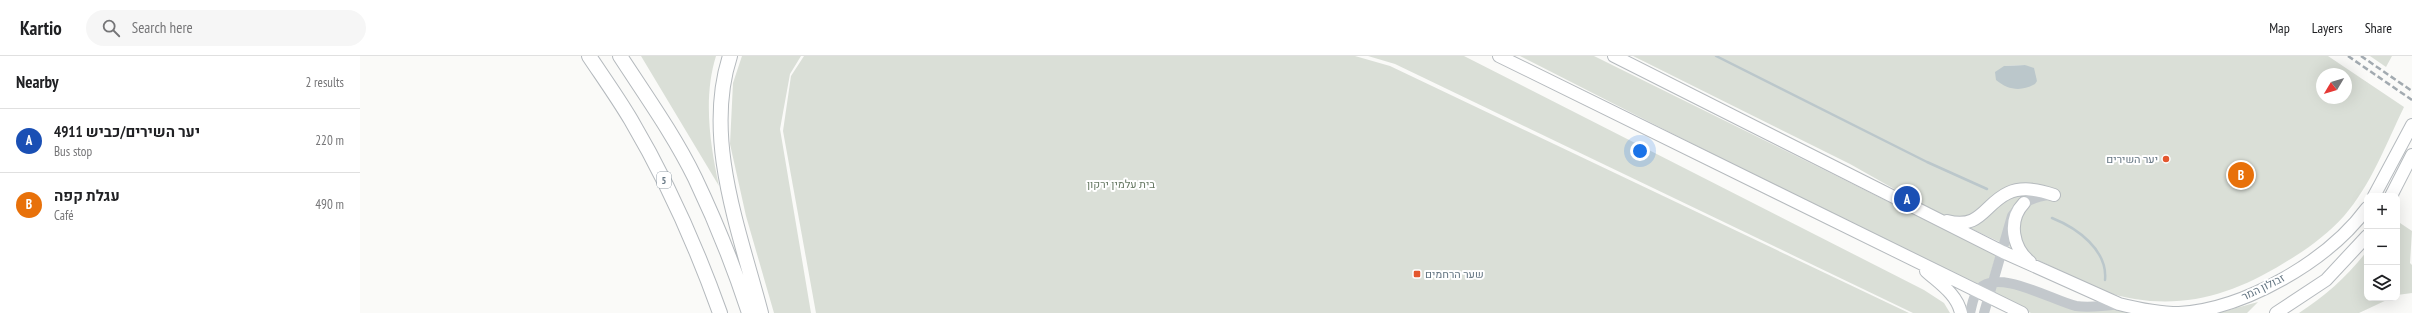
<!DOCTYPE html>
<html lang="en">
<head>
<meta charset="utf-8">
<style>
	body { margin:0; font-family:"PT Sans Narrow",Heebo,sans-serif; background:#f6f6f6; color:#202124 }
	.controls { position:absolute; right:12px; bottom:12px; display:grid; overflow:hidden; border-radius:8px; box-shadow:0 4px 16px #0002 }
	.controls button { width:36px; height:36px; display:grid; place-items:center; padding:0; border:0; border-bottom:1px solid #e0e0e0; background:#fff; color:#202124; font:20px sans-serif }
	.compass { position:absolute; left:1956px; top:12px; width:36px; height:36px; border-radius:50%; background:#fff; box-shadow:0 4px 16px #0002; rotate:232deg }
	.you { position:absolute; left:1280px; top:95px; width:14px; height:14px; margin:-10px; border:3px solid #fff; border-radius:50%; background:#1a73e8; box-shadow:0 0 0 6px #1a73e833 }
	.badge { display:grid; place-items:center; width:26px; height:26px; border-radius:50%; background:#d93025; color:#fff; font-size:13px; font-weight:700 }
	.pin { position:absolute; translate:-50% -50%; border:2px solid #fff; box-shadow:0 1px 4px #0006 }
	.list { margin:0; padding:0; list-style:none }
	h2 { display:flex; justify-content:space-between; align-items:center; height:52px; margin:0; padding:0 16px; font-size:17px }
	h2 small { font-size:13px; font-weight:400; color:#757577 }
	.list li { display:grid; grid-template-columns:26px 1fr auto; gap:12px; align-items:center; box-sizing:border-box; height:64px; padding:0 16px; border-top:1px solid #e0e0e0 }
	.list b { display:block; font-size:15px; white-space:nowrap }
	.list p { margin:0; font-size:13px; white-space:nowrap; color:#757577 }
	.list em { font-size:13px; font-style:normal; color:#757577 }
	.icon { flex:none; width:22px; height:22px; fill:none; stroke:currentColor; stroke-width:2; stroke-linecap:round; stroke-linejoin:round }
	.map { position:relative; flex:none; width:2052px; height:257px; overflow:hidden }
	header { display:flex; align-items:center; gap:24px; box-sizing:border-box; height:56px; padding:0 20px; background:#fff; border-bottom:1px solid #e0e0e0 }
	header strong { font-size:19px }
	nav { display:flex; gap:22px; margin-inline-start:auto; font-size:14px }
	.search { width:280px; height:36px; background:#f6f6f6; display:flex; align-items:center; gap:10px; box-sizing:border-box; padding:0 14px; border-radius:22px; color:#757577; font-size:15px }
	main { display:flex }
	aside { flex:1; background:#fff }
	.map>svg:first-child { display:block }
	.green { fill:#dadfd7; fill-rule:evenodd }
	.water { fill:#bbc7cb }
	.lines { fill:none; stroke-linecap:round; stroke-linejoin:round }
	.stream { stroke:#bbc7cb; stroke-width:2.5 }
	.major-casing { stroke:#b5babe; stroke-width:14 }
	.highway-casing { stroke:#b4b9bd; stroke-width:16 }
	.minor { stroke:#c3c8cc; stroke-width:10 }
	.major { stroke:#fff; stroke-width:12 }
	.highway { stroke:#fff; stroke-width:14 }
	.rail { stroke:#a2aab0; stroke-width:2.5; stroke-dasharray:6 3; stroke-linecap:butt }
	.poi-dot { fill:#e4572e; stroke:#fff; stroke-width:1.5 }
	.labels { text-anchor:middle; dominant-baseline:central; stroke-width:4; stroke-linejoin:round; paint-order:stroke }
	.shield { fill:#fff; stroke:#939fa8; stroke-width:1 }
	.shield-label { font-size:10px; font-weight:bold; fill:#657683 }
	.poi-label { font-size:11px; fill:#657683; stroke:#fff; text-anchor:end }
	.park-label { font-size:11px; fill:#687a64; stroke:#fff }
	.street-label { font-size:11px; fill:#657683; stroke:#fff }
</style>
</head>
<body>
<header>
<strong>Kartio</strong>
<div class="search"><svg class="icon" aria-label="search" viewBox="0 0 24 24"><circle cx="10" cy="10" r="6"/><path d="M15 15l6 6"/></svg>Search here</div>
<nav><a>Map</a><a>Layers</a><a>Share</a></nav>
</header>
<main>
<aside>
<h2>Nearby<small>2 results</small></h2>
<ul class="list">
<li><span class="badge" style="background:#1a4fb4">A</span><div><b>יער השירים/כביש 4911</b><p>Bus stop</p></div><em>220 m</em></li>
<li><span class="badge" style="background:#e8710a">B</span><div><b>עגלת קפה</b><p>Café</p></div><em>490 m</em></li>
</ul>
</aside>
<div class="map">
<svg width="2052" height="257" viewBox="0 0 2052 257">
	<rect width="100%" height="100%" fill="#fafaf8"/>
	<path class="green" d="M281,0H356C343,42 350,88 359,130Z
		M382,0H441L430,18L420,73L451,257H414L386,160L370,88L373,27Z
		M444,0H995L1030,10L1549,257H456L423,75L431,20Z
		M1008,0H1104L1564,234L1584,247L1590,257H1553L1035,8Z
		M1160,0H1234L1636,199L1629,223L1615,232Z
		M1273,0H1968L2044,51C2026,88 2011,129 1984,160C1967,179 1946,194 1924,207C1866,243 1809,257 1743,235L1568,152L1490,108ZM1665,9L1677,25L1644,10ZM1962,18H1986V42H1962Z
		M2010,0H2032L2026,11Z
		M2037,165L2052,175L2050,207L2052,209V237L2037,239Z
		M2007,195V242H2031L1999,257H1939C1966,239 1987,221 2007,195Z
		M1642,230L1773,257H1671L1633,240L1634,231Z
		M1898,246L1887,257H1858Z"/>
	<path class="water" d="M1644,10L1665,9L1674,12L1677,25L1675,28C1661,36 1648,34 1636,24L1635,16Z"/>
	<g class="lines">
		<path class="stream" d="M1356,0L1567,106L1627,133
			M1692,162C1717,172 1748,194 1745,224"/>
		<g class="major-casing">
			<path id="major" d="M1139,0L1662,257
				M1254,0L1643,196L1759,248C1779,253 1798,257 1819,257C1885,253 1968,205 2007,152
				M2014,140L2052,69
				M2031,140L2052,99
				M1664,147C1647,165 1653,192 1670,206
				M1587,165C1621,174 1624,148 1648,137C1663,130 1680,134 1694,139
				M1566,215C1579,227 1597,238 1601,257
				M1916,257L1966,224L2007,180"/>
		</g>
		<g class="highway-casing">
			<path id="highway" d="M229,0C243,21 258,42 271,64C307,125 336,190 360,257
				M260,0C286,40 314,79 335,122C356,166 374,211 389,257
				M370,0C343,83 380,176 401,257"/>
		</g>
		<path class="minor" d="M1610,257C1612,250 1613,240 1618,234C1637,211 1693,245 1716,250C1730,252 1745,250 1759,248
			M1624,257L1652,160C1661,146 1675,140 1691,139"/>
		<use href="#major" class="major"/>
		<use href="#highway" class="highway"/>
		<path class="rail" d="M1988,0L2052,44
			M2001,0L2052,35"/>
	</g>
	<g class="poi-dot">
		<circle cx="1806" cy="103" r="4"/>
		<rect x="1053" y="214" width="8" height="8" rx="2"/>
	</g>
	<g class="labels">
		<rect class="shield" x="297" y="116" width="14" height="16" rx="3"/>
		<g class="shield-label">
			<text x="304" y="124">5</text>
		</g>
		<g class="poi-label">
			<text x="1798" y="103">יער השירים</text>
			<text x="1065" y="218" text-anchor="start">שער הרחמים</text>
		</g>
		<g class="park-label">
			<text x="761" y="128">בית עלמין ירקון</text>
		</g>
		<g class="street-label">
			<text transform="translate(1903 231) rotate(-26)">זבולון המר</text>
		</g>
	</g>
</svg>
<div class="controls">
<button>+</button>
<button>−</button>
<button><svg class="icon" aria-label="layers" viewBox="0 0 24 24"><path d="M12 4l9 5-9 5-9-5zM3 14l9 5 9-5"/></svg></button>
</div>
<svg class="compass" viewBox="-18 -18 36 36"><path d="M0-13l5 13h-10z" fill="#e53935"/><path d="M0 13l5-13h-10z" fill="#757577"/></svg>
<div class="you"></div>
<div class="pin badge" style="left:1547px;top:143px;background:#1a4fb4">A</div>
<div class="pin badge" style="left:1881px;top:119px;background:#e8710a">B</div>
</div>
</main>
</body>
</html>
